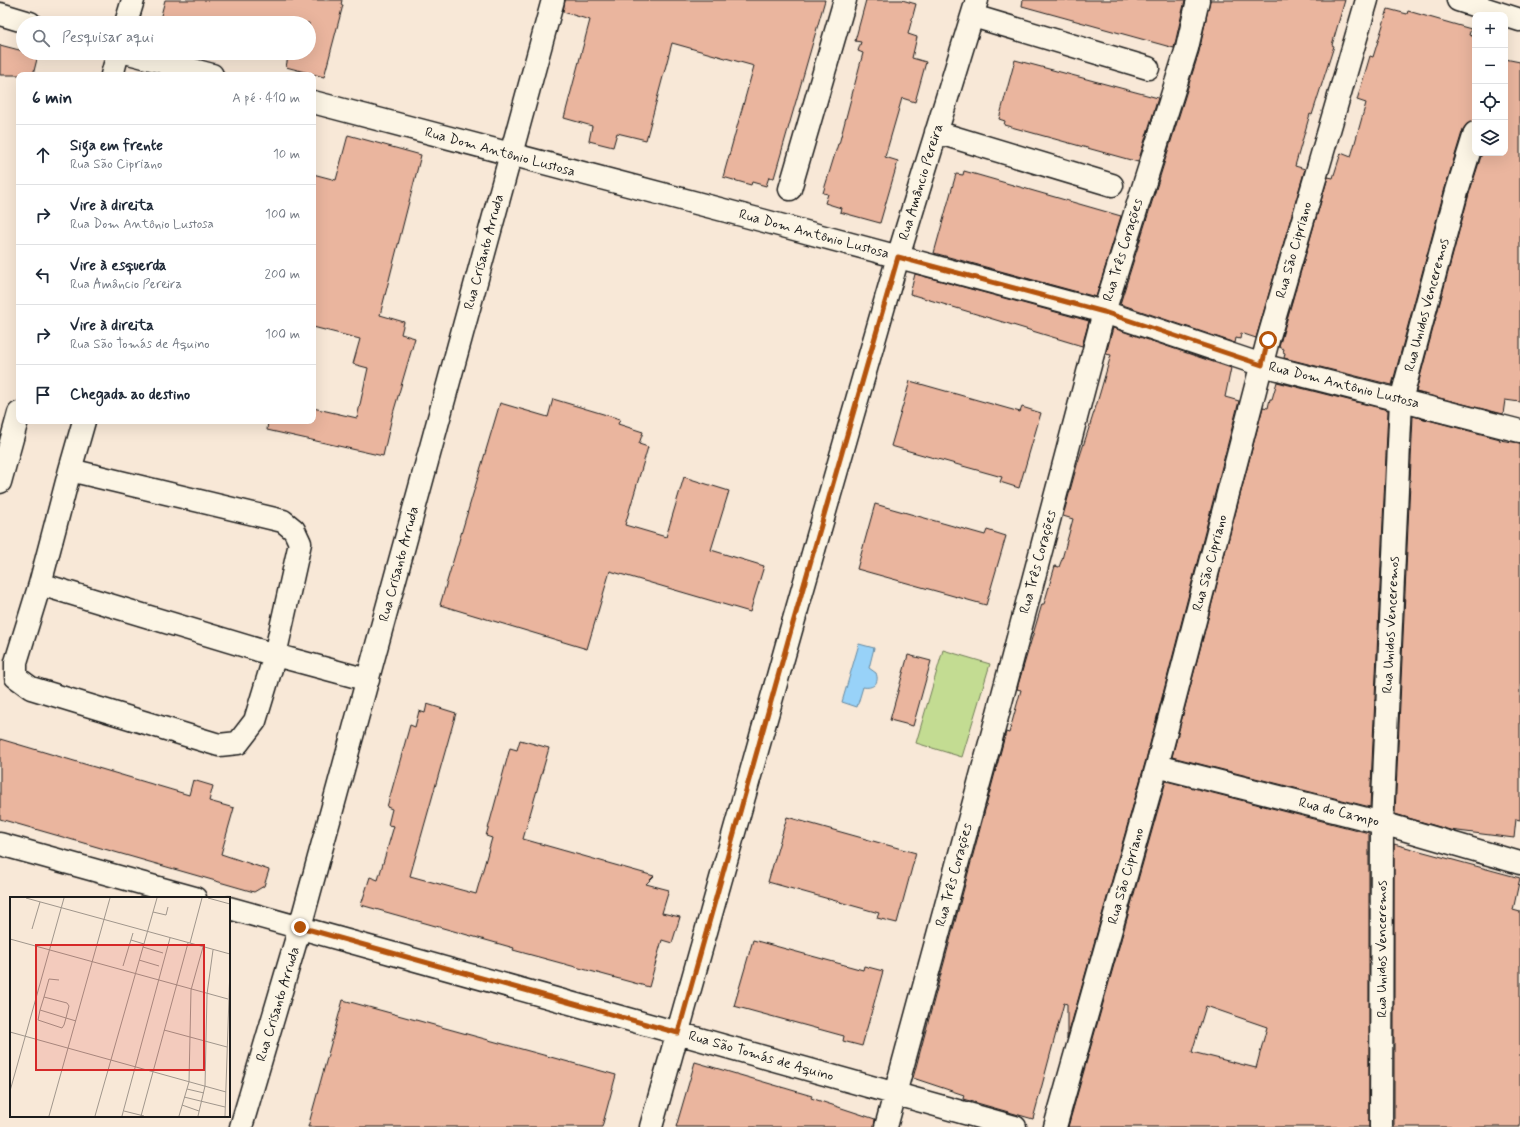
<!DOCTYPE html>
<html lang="pt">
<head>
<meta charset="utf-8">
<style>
	body { margin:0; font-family:Mynerve,sans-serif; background:#f6f6f7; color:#1f2937 }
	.controls { position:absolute; right:12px; top:12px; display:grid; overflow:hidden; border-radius:8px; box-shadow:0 4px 16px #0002 }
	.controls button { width:36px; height:36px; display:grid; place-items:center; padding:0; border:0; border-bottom:1px solid #e0e1e3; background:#fff; color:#1f2937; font:20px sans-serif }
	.stop { position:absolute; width:12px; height:12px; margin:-9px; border:3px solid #b45309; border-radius:50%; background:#fff }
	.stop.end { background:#b45309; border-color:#fff; box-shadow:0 1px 4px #0008 }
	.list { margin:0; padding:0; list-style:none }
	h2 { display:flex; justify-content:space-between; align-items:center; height:52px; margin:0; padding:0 16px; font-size:17px }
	h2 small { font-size:13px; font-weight:400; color:#747a83 }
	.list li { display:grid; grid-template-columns:26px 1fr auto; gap:12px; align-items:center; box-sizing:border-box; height:60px; padding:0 16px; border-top:1px solid #e0e1e3 }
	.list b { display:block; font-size:15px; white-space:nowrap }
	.list p { margin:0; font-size:13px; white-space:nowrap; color:#747a83 }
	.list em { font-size:13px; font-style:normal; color:#747a83 }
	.icon { flex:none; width:22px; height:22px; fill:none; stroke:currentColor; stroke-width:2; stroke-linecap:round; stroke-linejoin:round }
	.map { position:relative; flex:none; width:1520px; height:1127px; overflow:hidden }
	.search { position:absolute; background:#fff; box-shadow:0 4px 16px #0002; left:16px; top:16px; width:300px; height:44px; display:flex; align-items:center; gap:10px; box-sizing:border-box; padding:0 14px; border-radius:22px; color:#747a83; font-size:15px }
	.panel { position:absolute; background:#fff; box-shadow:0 4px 16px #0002; left:16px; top:72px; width:300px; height:352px; border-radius:8px }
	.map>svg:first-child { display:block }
	.green { fill:#c3dc92; stroke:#707c57 }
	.water { fill:#98d2f8; stroke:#6689a0 }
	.building { fill:#eab59e; stroke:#1c1c1c; fill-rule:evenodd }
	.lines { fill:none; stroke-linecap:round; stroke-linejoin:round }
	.minor-casing { stroke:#1c1c1c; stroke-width:25 }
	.minor { stroke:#fcf5e5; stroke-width:22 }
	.route { stroke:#b45309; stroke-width:5 }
	.labels { text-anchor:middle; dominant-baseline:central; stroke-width:3; stroke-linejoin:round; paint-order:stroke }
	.street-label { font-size:14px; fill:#1c1c1c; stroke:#fcf5e5 }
	.inset-road { fill:none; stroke:#a0968c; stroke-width:1 }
	.view { fill:#d62828; fill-opacity:0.15; stroke:#d62828; stroke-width:2 }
	.inset-edge { fill:none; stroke:#1c1c1c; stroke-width:2 }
</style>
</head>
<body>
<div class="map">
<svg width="1520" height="1127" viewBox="0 0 1520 1127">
	<rect width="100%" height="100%" fill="#f8e8d7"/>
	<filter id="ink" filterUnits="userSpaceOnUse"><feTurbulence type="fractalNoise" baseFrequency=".025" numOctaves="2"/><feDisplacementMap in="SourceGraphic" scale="8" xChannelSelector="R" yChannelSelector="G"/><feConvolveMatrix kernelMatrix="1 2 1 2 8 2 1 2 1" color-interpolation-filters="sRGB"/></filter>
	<g filter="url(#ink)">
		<path class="green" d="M943,650L990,664L962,757L916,743Z"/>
		<path class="water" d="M859,644L874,648L869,668L876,673C880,683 873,689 863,687L857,707L842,702Z"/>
		<path class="building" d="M165,0H342L341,5H343L324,77L286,67L288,57L275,53H309V23H159Z
			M565,0H825L774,178L769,177L766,186L752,182L751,185L723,177L754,66L672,43L646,140L617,133L613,147L589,141L592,126L564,118L590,20L563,12Z
			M866,0H902L916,4L908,34L917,37L912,58L926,62L915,102L902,98L885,157L898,161L880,223L840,212L841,208L825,203L828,194L823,193L838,144H839L863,53L858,51L861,42L855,41Z
			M1023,0H1185L1174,48L1022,6Z
			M1210,0H1345L1332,45L1334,46L1312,115L1310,114L1295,166L1305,169L1256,338L1241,333L1240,339L1236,338L1235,343L1120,304L1199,52Z
			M1388,9L1407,14L1408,11L1471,29L1469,35L1475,37V121L1467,124L1463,129L1445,188L1392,385L1284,358L1285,353L1283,352L1284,349L1279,347L1328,177L1333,178L1341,153L1351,157L1366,103L1357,100L1370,56L1373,57Z
			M0,45L23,51V53L38,55L33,75H0Z
			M1505,59L1520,62V402L1505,400L1503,414L1416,392L1469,194L1482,153H1505Z
			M1015,60L1158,98L1138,162L1004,125L1005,121L999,119Z
			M348,135L421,155L380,315L404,322L401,334L415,338L392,417L383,456L267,430L268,421H313V408L357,418L368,368L353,364L360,339L313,327V174L336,180Z
			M964,171L1121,216L1096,297L934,253L956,174L963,175Z
			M915,274L1089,321L1082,346L910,294Z
			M1113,328L1231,368L1225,397L1239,401L1145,763L1067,1039V1004L1064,1003L1033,1119L963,1099L964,1095L913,1078L1006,732L1009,733L1021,690L1017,689L1018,685L1042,604H1044L1055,566L1059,567L1062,559L1073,519L1063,516L1077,465L1097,403L1111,355L1106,354Z
			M910,381L1020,412L1022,407L1041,413L1019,488L1000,482L1002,477L891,446Z
			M1277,382L1388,410L1370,807L1172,757L1263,407L1268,408L1270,399H1272Z
			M553,399L620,419L618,424L643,432L639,444L648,447L625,525L666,537L684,477L729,491L711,550L764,566L750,612L610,571L587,649L440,605L500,403L548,417Z
			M1413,416L1500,439L1499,440L1520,443V820L1516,819L1514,838L1450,830L1395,814Z
			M875,504L985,535L987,530L1006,536L986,605L857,569Z
			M908,655L931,661L913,726L890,720Z
			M427,704L456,713L410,876L476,894L492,838L486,836L510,748L517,750L520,740L549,748L523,839L654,876L646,884L669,890L662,913L680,917L672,943L662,940L649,987L513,950L514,948L361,905L370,877L378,880L394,826L388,825L392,809L387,807L410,725L415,727L419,711L425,713Z
			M0,739L189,795L193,780L213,786L209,801L234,808L221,854L269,870L264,886L254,892L0,819Z
			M1166,781L1369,833V1127H1068ZM1206,1006L1267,1027L1256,1068L1192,1052Z
			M787,817L916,853L897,923L877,918L879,913L768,882Z
			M1394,844L1520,878L1513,910L1520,912V1127H1394Z
			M753,940L863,970L864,966L883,971L862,1046L843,1041L844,1036L734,1006Z
			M343,1000L616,1075L602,1127H308Z
			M695,1062L812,1096L811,1098L875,1119L874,1127H676Z"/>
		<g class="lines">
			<g class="minor-casing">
				<path id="minor" d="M1458,0L1520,20
					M0,14L30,23
					M973,16L1148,68
					M126,23L133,0
					M129,53L212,75
					M112,75L118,53
					M313,102L761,220L1104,312L1262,365L1520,431
					M936,132L1112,185
					M790,189L845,0
					M70,470L84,421
					M0,482L19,413
					M40,584L16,662V677L31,688L219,745L238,743L255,721L275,655L300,543L294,530L283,521L70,470L40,584L275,655L368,680
					M1157,766L1382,823L1520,863
					M0,844L195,898
					M229,908L1015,1127
					M241,1127L300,927L553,0
					M651,1127L791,630L898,257L977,0
					M886,1127L997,717L1104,312L1187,48L1198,0
					M1055,1127L1157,766L1268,340L1367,0
					M1381,1127L1382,823L1401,400L1457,191L1475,133"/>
			</g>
			<use href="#minor" class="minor"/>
		</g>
	</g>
	<g class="lines" filter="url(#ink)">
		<path class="route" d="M300,927L678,1033L791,630L898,257L1104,312L1262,365L1268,340"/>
	</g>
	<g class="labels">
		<g class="street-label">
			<text transform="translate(500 152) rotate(15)">Rua Dom Antônio Lustosa</text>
			<text transform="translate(921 182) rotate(-73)">Rua Amâncio Pereira</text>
			<text transform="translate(814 234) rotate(15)">Rua Dom Antônio Lustosa</text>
			<text transform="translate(1123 250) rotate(-73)">Rua Três Corações</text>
			<text transform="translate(1294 250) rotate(-74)">Rua São Cipriano</text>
			<text transform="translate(484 252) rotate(-75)">Rua Crisanto Arruda</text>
			<text transform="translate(1427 305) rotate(-75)">Rua Unidos Venceremos</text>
			<text transform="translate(1344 385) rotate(14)">Rua Dom Antônio Lustosa</text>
			<text transform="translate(1038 562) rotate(-75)">Rua Três Corações</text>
			<text transform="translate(1210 563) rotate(-75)">Rua São Cipriano</text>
			<text transform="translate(399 564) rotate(-75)">Rua Crisanto Arruda</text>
			<text transform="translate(1391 625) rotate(-87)">Rua Unidos Venceremos</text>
			<text transform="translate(1339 812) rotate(14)">Rua do Campo</text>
			<text transform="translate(954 875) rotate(-75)">Rua Três Corações</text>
			<text transform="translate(1126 876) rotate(-74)">Rua São Cipriano</text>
			<text transform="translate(1382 949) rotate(-90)">Rua Unidos Venceremos</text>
			<text transform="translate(278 1004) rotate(-73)">Rua Crisanto Arruda</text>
			<text transform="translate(761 1056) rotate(16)">Rua São Tomás de Aquino</text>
		</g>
	</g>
	<g transform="translate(10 897)">
		<rect width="220" height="220" fill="#f8e8d7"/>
		<path class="inset-road" d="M16,1L220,57M198,1L220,7M143,15L156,18L158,10M22,32L30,5M0,42L218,102M121,43L134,47M180,46L192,1M133,50L153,56M129,63L149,69M113,69L123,36M34,100L39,82L49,83M30,113L28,123L52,131L54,128L56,121L59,109L57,106L34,100L30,113L56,121L66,124M154,133L217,150M0,135L216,195M177,192L194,196M0,194L54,1M174,200L215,210M172,208L189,214M114,214L134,219M39,219L100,1M85,219L147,1M112,219L160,41M131,219L178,46M169,219L179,185L181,93L193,50M188,219L195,189L197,97L203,53M215,219L220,70"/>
		<path class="view" d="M26,48H194V173H26Z"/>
		<rect width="220" height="220" class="inset-edge"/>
	</g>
</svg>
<div class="controls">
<button>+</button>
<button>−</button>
<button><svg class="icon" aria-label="locate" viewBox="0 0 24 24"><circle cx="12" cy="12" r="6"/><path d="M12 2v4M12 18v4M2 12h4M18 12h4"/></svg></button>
<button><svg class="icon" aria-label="layers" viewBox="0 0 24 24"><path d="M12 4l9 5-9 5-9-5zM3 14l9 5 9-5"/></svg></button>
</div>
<div class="stop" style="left:1268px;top:340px"></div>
<div class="stop end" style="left:300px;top:927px"></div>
<div class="search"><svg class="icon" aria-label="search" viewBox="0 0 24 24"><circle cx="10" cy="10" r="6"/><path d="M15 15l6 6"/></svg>Pesquisar aqui</div>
<section class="panel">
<h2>6 min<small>A pé · 410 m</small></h2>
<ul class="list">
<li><svg class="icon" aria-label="ahead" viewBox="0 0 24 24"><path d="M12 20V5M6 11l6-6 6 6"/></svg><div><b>Siga em frente</b><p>Rua São Cipriano</p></div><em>10 m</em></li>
<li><svg class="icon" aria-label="right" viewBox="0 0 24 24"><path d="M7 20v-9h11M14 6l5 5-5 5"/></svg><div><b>Vire à direita</b><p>Rua Dom Antônio Lustosa</p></div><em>100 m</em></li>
<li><svg class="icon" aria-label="left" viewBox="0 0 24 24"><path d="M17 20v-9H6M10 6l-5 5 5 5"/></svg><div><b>Vire à esquerda</b><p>Rua Amâncio Pereira</p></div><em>200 m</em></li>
<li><svg class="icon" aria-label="right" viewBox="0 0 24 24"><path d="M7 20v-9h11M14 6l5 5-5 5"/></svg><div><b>Vire à direita</b><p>Rua São Tomás de Aquino</p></div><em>100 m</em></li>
<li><svg class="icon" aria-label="arrive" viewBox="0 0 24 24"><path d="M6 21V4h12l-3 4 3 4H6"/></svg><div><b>Chegada ao destino</b></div></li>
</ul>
</section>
</div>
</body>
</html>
